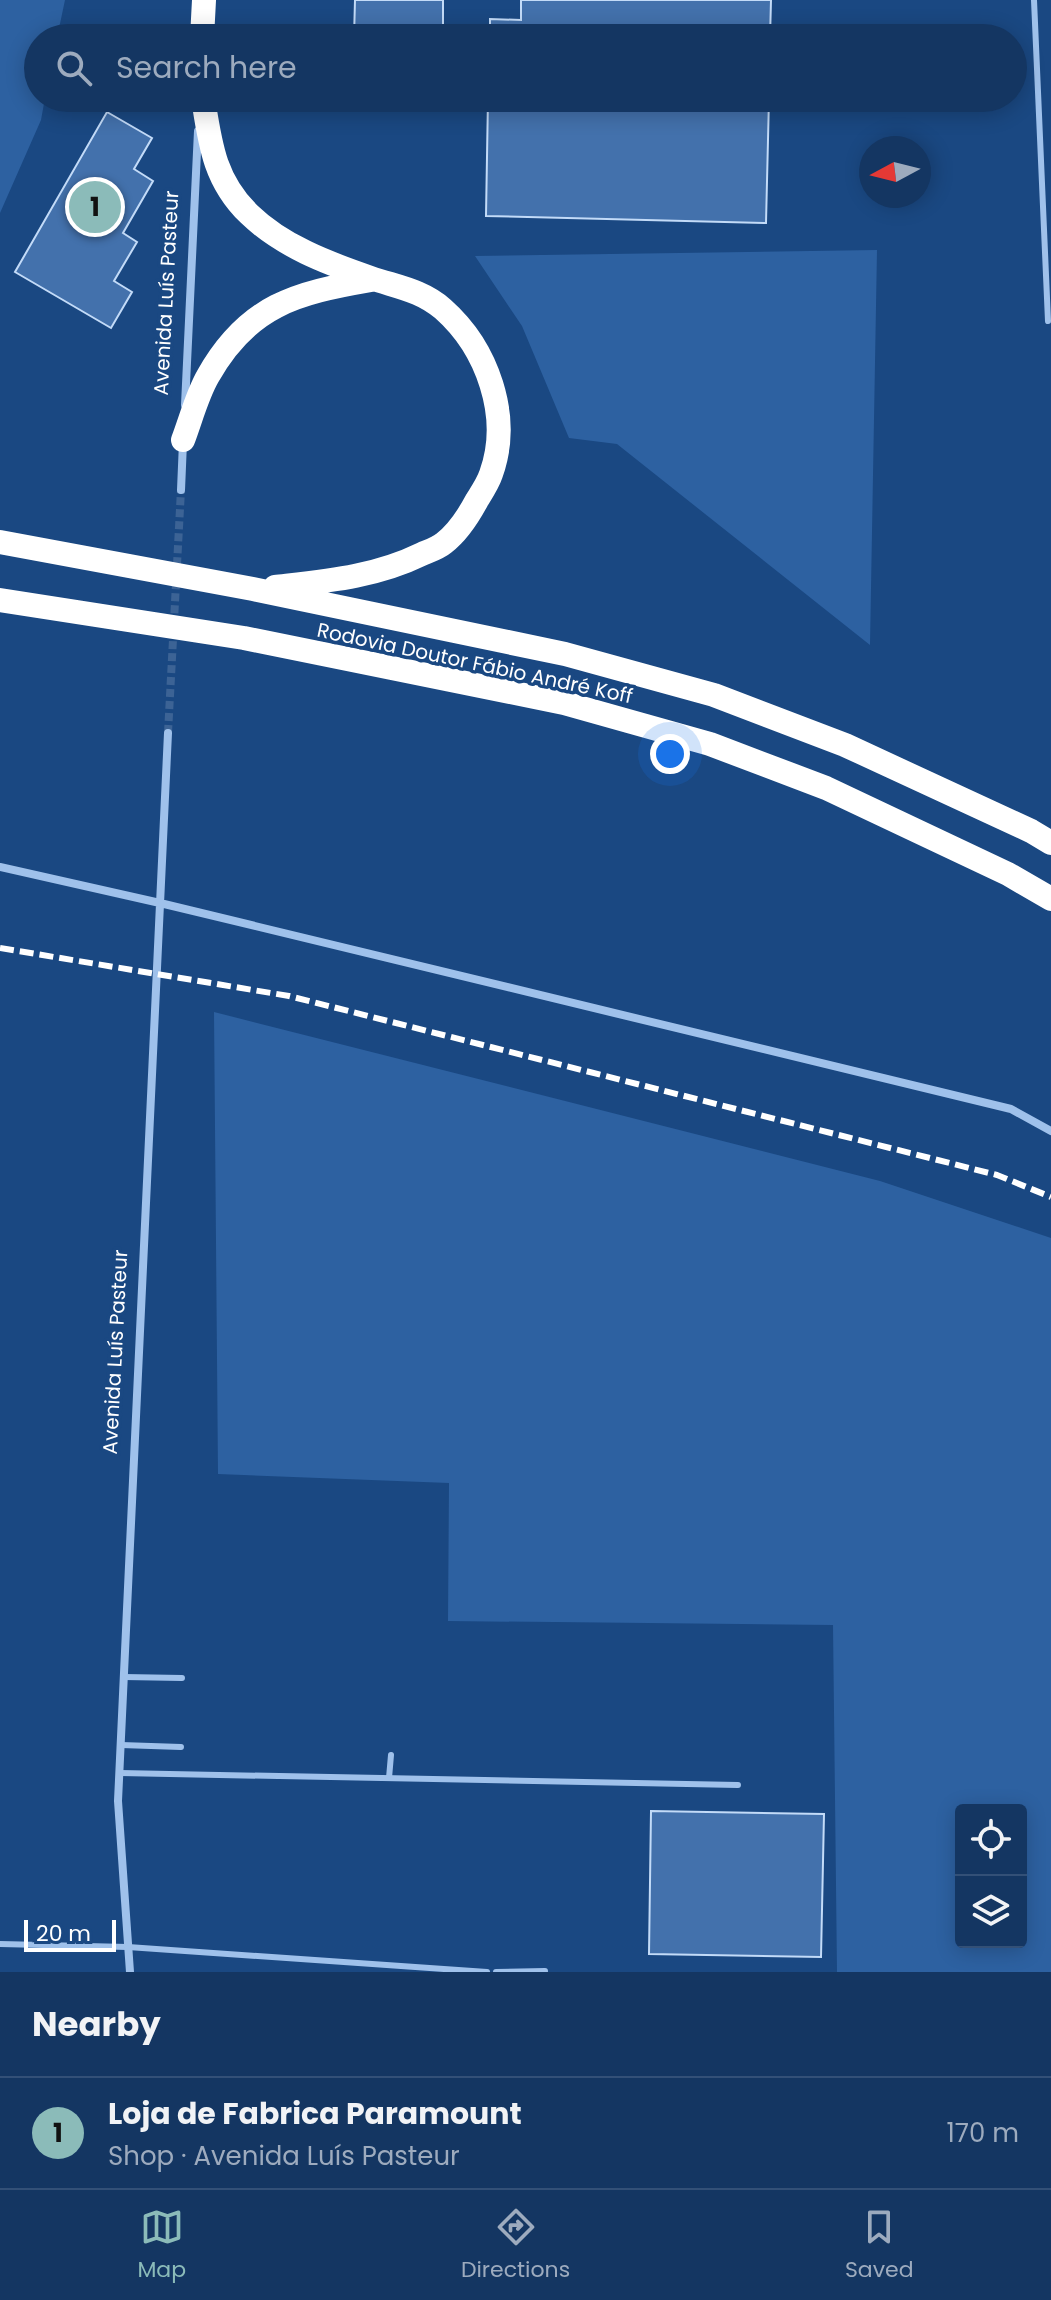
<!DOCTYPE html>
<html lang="en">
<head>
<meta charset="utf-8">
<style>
	body { margin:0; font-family:Poppins,sans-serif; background:#21416b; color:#f1f3f6 }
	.controls { position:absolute; right:24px; bottom:24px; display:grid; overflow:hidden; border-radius:8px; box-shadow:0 4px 20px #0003 }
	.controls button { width:72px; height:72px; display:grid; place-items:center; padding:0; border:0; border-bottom:2px solid #335077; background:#143662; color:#f1f3f6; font:40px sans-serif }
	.compass { position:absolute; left:859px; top:136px; width:72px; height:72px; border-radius:50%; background:#143662; box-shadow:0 4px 20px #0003; rotate:263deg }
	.scale { position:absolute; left:24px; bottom:20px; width:92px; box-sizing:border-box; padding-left:8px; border:4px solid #fff; border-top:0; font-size:22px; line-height:28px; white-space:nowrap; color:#fff; -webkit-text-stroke:6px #1a4882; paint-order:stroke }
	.you { position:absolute; left:670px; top:754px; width:28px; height:28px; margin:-20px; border:6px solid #fff; border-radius:50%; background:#1a73e8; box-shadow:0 0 0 12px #1a73e833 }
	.badge { display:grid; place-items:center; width:52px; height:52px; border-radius:50%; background:#8bbbb9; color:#111; font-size:26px; font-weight:700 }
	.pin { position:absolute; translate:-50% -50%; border:4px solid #fff; box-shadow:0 2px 8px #0006 }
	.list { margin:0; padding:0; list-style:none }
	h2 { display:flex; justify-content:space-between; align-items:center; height:104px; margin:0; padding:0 32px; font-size:34px }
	h2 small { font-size:26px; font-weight:400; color:#9dabbe }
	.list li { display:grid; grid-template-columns:52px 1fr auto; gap:24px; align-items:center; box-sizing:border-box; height:112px; padding:0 32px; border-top:2px solid #335077 }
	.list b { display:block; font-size:30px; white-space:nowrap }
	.list p { margin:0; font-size:26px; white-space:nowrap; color:#9dabbe }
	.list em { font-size:26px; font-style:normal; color:#9dabbe }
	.icon { flex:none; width:44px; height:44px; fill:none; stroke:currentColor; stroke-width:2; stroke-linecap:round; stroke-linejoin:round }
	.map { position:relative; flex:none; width:1051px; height:1972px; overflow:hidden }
	.search { position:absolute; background:#143662; box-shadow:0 4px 20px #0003; left:24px; right:24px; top:24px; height:88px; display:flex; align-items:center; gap:20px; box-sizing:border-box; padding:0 28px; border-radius:44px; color:#9dabbe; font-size:30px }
	.sheet { height:216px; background:#143662 }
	nav { display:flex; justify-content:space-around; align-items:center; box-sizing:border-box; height:112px; border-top:2px solid #335077; background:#143662; font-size:22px; color:#9dabbe }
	nav a { display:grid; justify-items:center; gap:4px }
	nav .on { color:#8bbbb9 }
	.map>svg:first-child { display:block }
	.green { fill:#2d61a1; fill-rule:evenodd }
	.building { fill:#4371ac; stroke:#c3dbf8; stroke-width:2 }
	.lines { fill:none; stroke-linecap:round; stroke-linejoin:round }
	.street-tunnel { stroke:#3c6395; stroke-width:8; stroke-dasharray:8 4; stroke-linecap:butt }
	.lane { stroke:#9fc1eb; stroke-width:6 }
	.street { stroke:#9fc1eb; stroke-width:8 }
	.highway { stroke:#fff; stroke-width:24 }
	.rail { stroke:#fff; stroke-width:6; stroke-dasharray:14 6; stroke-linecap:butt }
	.labels { text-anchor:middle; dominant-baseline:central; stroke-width:7; stroke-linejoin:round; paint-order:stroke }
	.street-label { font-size:20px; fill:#fff; stroke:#1a4882 }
</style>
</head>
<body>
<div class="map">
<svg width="1051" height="1972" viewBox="0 0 1051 1972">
	<rect width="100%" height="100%" fill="#1a4882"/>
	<path class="green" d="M0,0H65L57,38H38V98H45L41,120L0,213Z
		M877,250L870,645L617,444L569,438L522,326L475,256Z
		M214,1012L880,1181L1051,1238V1972H837L833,1625L448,1621L449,1483L218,1474ZM1021,1810V1942H961V1810Z"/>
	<path class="building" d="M355,0H443V38H354Z
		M521,0H771L770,38H490V19L521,20Z
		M488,98H769L766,223L486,216Z
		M107,112L152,138L134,169L153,181L123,233L137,242L114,281L132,292L111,328L15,272Z
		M651,1811L824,1814L821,1957L649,1954Z"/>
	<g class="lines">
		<path class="street-tunnel" d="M168,733L181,490"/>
		<path class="lane" d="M1034,0L1048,321
			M124,1677L182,1678
			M121,1745L181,1747
			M120,1773L738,1785
			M389,1778L391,1755
			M0,1944L128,1947L487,1972
			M496,1972L545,1971"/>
		<path class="street" d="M185,405L198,131
			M181,490L183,442
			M0,867L160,903L1011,1109L1051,1131
			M130,1972L118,1801L168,733"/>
		<path class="highway" d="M202,38L204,0
			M203,98C210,143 214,180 249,214C282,246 327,263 371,278C397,287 421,290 443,309C487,348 512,416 491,474C488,483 482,492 477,500C469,515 457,533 444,543C438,548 429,551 422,554C375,577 327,581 275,587
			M183,440C191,419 197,395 208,376C248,305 296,293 371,280
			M0,542L253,589L565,654L714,695L845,745L1031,831L1051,843
			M0,600L244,638L564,703L710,744L826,788L1008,874L1051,899"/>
		<path class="rail" d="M0,948L289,996L997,1175L1051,1197"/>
	</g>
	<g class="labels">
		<g class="street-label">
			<text transform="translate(166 293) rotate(-87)">Avenida Luís Pasteur</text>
			<text transform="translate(475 663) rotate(12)">Rodovia Doutor Fábio André Koff</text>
			<text transform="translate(115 1352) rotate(-87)">Avenida Luís Pasteur</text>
		</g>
	</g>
</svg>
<div class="controls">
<button><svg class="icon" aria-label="locate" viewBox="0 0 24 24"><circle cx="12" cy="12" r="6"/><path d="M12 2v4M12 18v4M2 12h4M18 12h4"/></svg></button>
<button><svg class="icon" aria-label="layers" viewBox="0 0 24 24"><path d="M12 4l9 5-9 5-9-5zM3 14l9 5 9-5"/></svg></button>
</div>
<svg class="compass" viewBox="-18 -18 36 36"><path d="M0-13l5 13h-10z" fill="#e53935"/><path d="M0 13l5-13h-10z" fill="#9dabbe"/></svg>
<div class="scale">20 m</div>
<div class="you"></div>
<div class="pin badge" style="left:95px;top:207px">1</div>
<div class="search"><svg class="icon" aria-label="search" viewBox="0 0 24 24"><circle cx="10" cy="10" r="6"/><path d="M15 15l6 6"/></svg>Search here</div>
</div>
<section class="sheet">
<h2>Nearby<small></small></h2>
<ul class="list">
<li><span class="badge">1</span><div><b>Loja de Fabrica Paramount</b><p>Shop · Avenida Luís Pasteur</p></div><em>170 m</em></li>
</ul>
</section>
<nav>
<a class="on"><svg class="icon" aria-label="map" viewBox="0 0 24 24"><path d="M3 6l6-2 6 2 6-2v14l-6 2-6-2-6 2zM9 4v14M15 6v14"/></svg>Map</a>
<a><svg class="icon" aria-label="directions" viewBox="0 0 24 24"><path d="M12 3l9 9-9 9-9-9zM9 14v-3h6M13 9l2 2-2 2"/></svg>Directions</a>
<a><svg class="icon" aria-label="saved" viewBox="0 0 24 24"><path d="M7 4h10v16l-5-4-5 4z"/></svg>Saved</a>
</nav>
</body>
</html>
